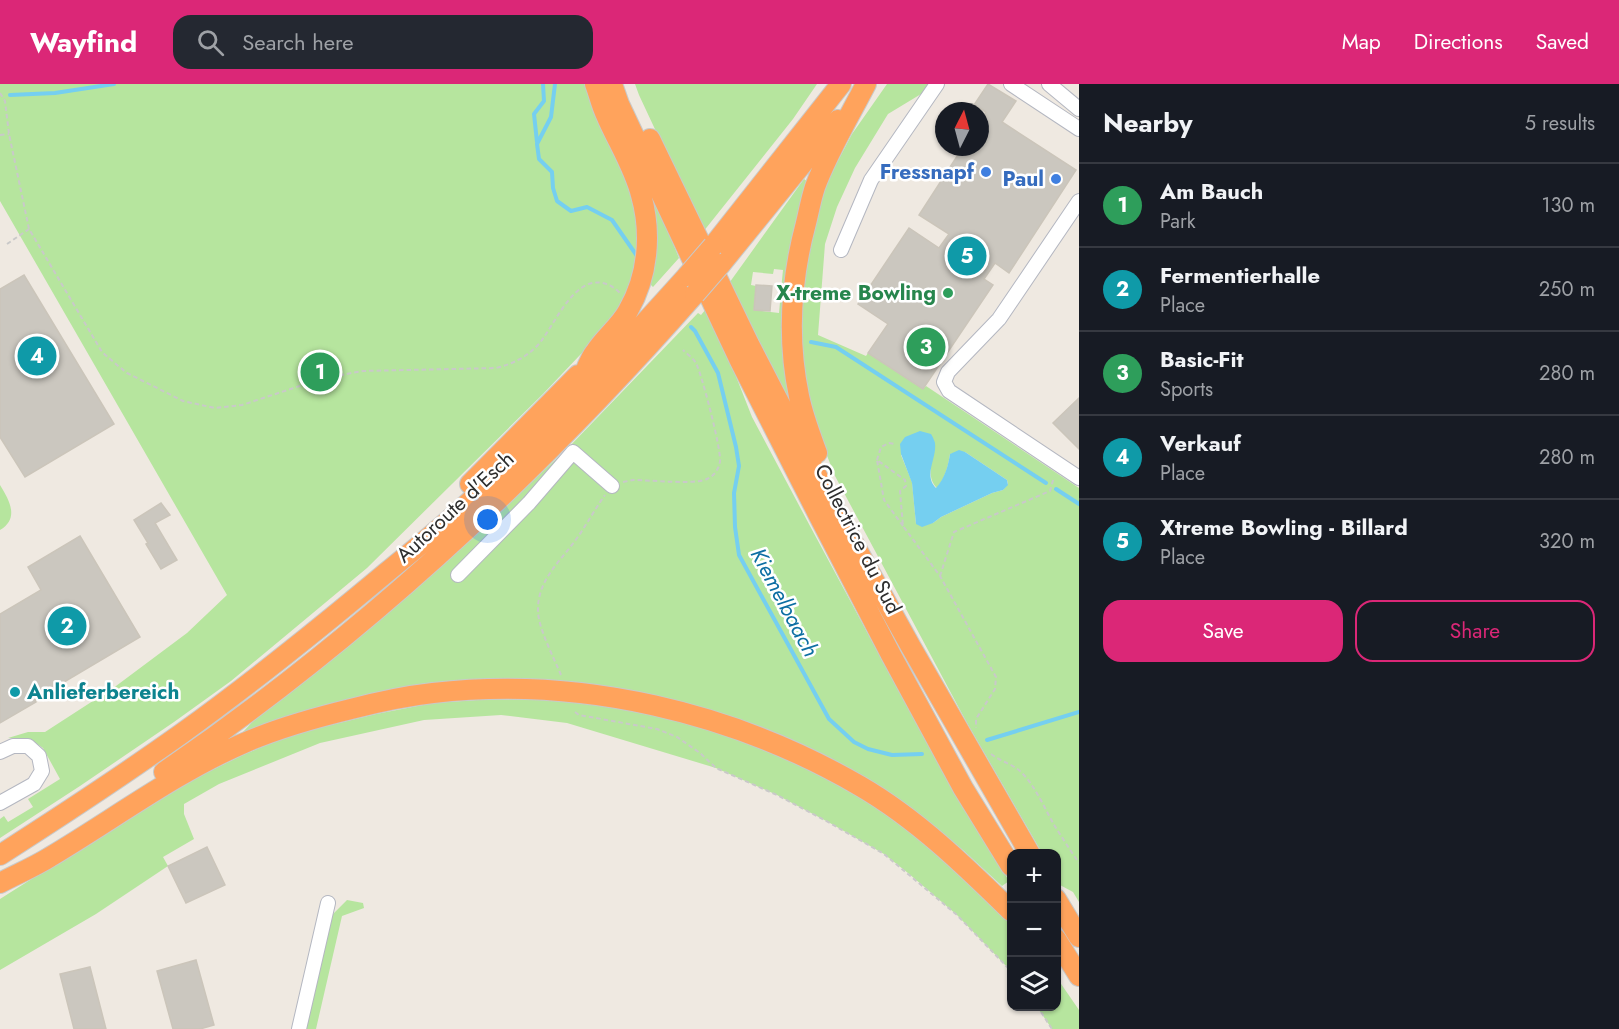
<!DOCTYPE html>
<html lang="en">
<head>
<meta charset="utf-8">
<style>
	body { margin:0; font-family:Jost,sans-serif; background:#242831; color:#f1f3f6 }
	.controls { position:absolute; right:18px; bottom:18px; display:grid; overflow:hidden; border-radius:12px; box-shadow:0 2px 4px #0004 }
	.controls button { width:54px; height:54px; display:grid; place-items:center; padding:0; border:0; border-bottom:2px solid #363941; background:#171b24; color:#f1f3f6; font:30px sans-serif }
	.compass { position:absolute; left:935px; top:18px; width:54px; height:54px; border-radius:50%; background:#171b24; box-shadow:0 2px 4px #0004; rotate:6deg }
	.you { position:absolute; left:488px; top:436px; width:21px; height:21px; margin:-15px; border:4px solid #fff; border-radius:50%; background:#1a73e8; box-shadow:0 0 0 9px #1a73e833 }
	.badge { display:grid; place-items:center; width:39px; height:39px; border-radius:50%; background:#db2777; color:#fff; font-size:20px; font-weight:700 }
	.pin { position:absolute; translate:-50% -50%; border:3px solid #fff; box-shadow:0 2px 6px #0006 }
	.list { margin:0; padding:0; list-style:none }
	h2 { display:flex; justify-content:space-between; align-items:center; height:78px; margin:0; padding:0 24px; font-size:26px }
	h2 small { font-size:20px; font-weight:400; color:#9ea1a6 }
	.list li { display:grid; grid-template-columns:39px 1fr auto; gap:18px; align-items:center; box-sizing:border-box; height:84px; padding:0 24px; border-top:2px solid #363941 }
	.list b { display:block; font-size:22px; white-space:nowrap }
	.list p { margin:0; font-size:20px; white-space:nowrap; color:#9ea1a6 }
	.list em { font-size:20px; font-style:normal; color:#9ea1a6 }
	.actions { display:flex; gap:12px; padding:18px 24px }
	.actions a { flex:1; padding:14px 0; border:2px solid #db2777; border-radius:18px; text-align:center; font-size:21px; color:#db2777 }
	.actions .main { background:#db2777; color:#fff }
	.icon { flex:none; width:33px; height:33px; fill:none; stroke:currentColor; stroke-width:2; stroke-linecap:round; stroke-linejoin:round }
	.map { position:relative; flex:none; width:1079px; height:945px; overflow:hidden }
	header { display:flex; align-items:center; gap:36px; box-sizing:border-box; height:84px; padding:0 30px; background:#db2777; color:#fff }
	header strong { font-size:28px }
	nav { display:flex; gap:33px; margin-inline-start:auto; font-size:21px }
	.search { width:420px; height:54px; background:#242831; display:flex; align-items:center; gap:15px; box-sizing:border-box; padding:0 21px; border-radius:18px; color:#9ea1a6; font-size:22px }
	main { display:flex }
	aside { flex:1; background:#171b24 }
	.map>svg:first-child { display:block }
	.green { fill:#b6e59e; fill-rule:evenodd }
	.water { fill:#75cff0 }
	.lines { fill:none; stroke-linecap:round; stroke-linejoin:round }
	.stream { stroke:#75cff0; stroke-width:4 }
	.building { fill:#cbc7bf; stroke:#cbc5ba; stroke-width:1.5 }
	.minor-casing { stroke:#b4b7c1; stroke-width:16 }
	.highway-casing { stroke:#c9c9c9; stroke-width:22 }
	.path { stroke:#c9c9c9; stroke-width:2; stroke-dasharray:4.5 3; stroke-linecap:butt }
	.minor { stroke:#fff; stroke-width:14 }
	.highway { stroke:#ffa35c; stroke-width:20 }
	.highway-bridge-casing { stroke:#c9c9c9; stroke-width:22; stroke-linecap:butt }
	.highway-bridge { stroke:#ffa35c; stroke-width:20 }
	.shop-dot { fill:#3f7fe0; stroke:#fff; stroke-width:2 }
	.leisure-dot { fill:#2e9e5b; stroke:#fff; stroke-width:2 }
	.culture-dot { fill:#0f9aa8; stroke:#fff; stroke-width:2 }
	.labels { text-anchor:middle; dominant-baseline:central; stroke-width:5; stroke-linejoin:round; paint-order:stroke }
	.shop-label { font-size:21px; font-weight:bold; fill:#366cbe; stroke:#fff; text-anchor:end }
	.leisure-label { font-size:21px; font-weight:bold; fill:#27864d; stroke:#fff; text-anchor:end }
	.street-label { font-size:21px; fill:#2e2e2e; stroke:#fff }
	.culture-label { font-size:21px; font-weight:bold; fill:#0d838f; stroke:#fff; text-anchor:start }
	.water-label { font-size:22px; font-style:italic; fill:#0d6fa3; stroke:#fff }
</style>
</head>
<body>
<header>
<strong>Wayfind</strong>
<div class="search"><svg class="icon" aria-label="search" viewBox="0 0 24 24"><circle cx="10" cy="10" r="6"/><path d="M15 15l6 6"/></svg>Search here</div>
<nav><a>Map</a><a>Directions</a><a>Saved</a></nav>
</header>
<main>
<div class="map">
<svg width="1079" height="945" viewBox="0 0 1079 945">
	<rect width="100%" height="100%" fill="#efe9e1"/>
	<path class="green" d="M0,0H588L633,109L640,137L638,182L620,224L599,251L543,310L367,484L231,597L174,638L80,702L0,754V735L4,732L8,738L33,723L28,715L60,695L43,664L30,655L8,654L28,648H45L116,602L187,549L227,511L0,117Z
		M635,0H817L793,35L703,148L639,11Z
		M887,0H931L926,7L888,30L855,84L837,123L825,160L818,251L866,272L868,269L923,305L926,302L1079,404V818L1073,808L1060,801L1057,794L1056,770L1042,769L967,639L835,392L813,336L802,284L801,200L822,107L852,50ZM935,359C933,373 925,393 937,404C945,394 948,383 950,370L965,368L1007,396L1008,400L1003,406L992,409L941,433L933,439L916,440L912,398L901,371Z
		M804,95L812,101L788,207L781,206L783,186L774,185L773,190L753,188L751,201L756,202L754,226L779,229L780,218L787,219L802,342L727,202Z
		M650,103L679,174L653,203L646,196L652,160Z
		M706,225L724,262L752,333L810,442L902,613L967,727L1009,797L1002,802L964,767L915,727L868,696L769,647L489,597L247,648H243L257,633L374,541L417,504L568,364L698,229L701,231Z
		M0,401C9,416 20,434 0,446Z
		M491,615C534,616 576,616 619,622C719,638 821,681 903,740C943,768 977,804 1011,838V887L957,831L908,789L884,770L830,739L777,711L716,684L567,639L501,631L424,636L320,659L219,700L184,720V730L194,755L163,773L168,782L96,830L0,886V815L177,703L245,670L277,657L314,645L376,630L433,619Z
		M347,816L363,819L364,824L342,832L316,945H306L332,831Z
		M1057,894L1079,926V945H1052L1037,923L1056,922Z"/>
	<path class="water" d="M920,347L931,350C932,351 935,358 935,359C937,375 923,391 936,404C945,394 948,382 950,370L959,366L965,368L1007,396L1008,401L1003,406L992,409L941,433L933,439L922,443L916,440L912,399L901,370L900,360L905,353Z"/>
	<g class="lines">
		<path class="stream" d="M555,0L551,33L537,60L539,75L552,88L553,104L557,117L571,127L587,123L612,136L637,172
			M10,11L55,9L114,0
			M537,58L534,30L544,17L543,0
			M691,243L695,247L718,289L736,363L739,382L734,409L735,443L739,471L829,635L854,658L868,665L892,671L922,670
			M811,258L836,263L1046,399
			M1056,405L1079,420
			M987,656L1079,628"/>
	</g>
	<path class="building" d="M988,0L1016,17L1002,38L1076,86L1009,189L995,179L984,195L993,201L923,305L868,269L888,240L858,220L909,144L939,164L949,150L919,131L963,63H980V37L986,28L974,21Z
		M24,191L114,340L25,393L0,353V205Z
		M756,201L772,202L770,227L754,226Z
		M1079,314V365L1053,339Z
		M161,419L170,431L155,439L177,476L161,485L146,460L148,459L134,436Z
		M80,452L140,553L69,595L35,616L36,618L0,639V530L41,506L28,483Z
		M207,763L225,801L186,819L168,782Z
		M196,876L214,941L200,945H173L157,887Z
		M90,883L106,945H74L60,890Z"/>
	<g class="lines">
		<g class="minor-casing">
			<path id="minor" d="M1011,0L1079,45
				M1049,0L1079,25
				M1079,117L999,235L948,288L944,298L949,307L1079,394
				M841,166L871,96L937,0
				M458,491L529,419L573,368L612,402
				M0,668L13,662H28L39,672L42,687L34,700L0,719
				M299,945L328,819"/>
		</g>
		<g class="highway-casing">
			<path id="highway" d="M612,0L619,20L740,277L821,436L891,571L963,704L1011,782
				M650,55L749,260L829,415L911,563L1030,770
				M713,162L841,0
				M721,180L838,36
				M587,283C590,277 592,271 596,267C605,253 620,242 628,227C648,192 652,150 641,111C634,83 617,57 606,31C601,21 599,10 595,0
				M817,369C810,350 803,332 799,312C787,255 791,195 806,139C809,127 811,115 815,103C828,68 849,33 866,0
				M470,400L578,291
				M164,688C362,553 538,389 695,210
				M0,771C61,732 122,692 181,650C252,599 320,544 387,488C411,468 434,450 457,429C539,356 613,274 687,192
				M0,799C17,790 34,783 50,773C114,735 175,689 244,659C278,644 314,634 351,625C378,618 406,612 433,609C580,592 733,628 860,702C917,735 965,782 1011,827
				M1056,815L1079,853
				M1056,855L1079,892"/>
		</g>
		<path class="path" d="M0,9L5,17L9,50L29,145L102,268L117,281L127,289L183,317L215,324L242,321L324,294L363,287L496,284C512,280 525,274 537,262C555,243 574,186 609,201C613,203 617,206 620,209
			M0,51L9,50
			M7,160L29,145
			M877,376L881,363L889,359L895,360
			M623,398L633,396C649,396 694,401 707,395C714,392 719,385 720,377C721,364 702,291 696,279C693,274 687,270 683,266
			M903,442L884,416L877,376L905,396L906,402L900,407L903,442L940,492L996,593L995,605L976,635V644
			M940,492L954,448L1050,407L1054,393
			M561,591C554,574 537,542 538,525C538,495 561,477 577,454C587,440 595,425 605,411
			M575,628L579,631L657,645L677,653L700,669L716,684L777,711L830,739L884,770L957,831L1011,887
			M991,670C1001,678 1014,680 1023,690C1036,704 1044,723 1053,739C1061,752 1070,766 1079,779
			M1037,922L1052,945"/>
		<use href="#minor" class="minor"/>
		<use href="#highway" class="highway"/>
		<g class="highway-bridge-casing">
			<path id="highway-bridge" d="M687,192L713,162
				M695,210L721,180"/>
		</g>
		<use href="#highway-bridge" class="highway-bridge"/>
	</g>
	<g class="shop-dot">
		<circle cx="986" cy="88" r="6"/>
		<circle cx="1056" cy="95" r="6"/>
	</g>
	<circle class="leisure-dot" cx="948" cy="209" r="6"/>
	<circle class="culture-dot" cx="15" cy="608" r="6"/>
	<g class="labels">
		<g class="shop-label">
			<text x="974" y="88">Fressnapf</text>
			<text x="1044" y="95">Paul</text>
		</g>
		<g class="leisure-label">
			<text x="936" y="209">X-treme Bowling</text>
		</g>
		<g class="street-label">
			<text transform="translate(455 423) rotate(-43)">Autoroute d'Esch</text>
			<text transform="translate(858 455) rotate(63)">Collectrice du Sud</text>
		</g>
		<g class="culture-label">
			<text x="27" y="608">Anlieferbereich</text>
		</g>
		<g class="water-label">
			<text transform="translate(785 518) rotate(62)">Kiemelbaach</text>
		</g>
	</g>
</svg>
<div class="controls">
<button>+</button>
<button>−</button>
<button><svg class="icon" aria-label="layers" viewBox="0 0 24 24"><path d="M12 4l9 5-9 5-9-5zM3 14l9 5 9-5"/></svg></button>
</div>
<svg class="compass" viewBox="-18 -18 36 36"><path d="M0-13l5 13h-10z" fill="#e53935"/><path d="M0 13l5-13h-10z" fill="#9ea1a6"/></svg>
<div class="you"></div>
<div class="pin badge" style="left:320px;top:288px;background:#2e9e5b">1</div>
<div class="pin badge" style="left:67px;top:542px;background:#0f9aa8">2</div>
<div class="pin badge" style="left:926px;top:263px;background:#2e9e5b">3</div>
<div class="pin badge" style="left:37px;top:272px;background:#0f9aa8">4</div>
<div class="pin badge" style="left:967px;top:172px;background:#0f9aa8">5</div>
</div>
<aside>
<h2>Nearby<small>5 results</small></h2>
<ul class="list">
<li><span class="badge" style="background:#2e9e5b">1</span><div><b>Am Bauch</b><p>Park</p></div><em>130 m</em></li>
<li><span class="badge" style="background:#0f9aa8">2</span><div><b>Fermentierhalle</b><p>Place</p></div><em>250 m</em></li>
<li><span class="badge" style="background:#2e9e5b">3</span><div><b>Basic-Fit</b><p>Sports</p></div><em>280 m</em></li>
<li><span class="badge" style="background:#0f9aa8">4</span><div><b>Verkauf</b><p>Place</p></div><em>280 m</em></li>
<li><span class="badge" style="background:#0f9aa8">5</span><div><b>Xtreme Bowling - Billard</b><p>Place</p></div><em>320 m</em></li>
</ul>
<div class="actions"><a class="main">Save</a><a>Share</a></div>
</aside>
</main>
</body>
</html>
